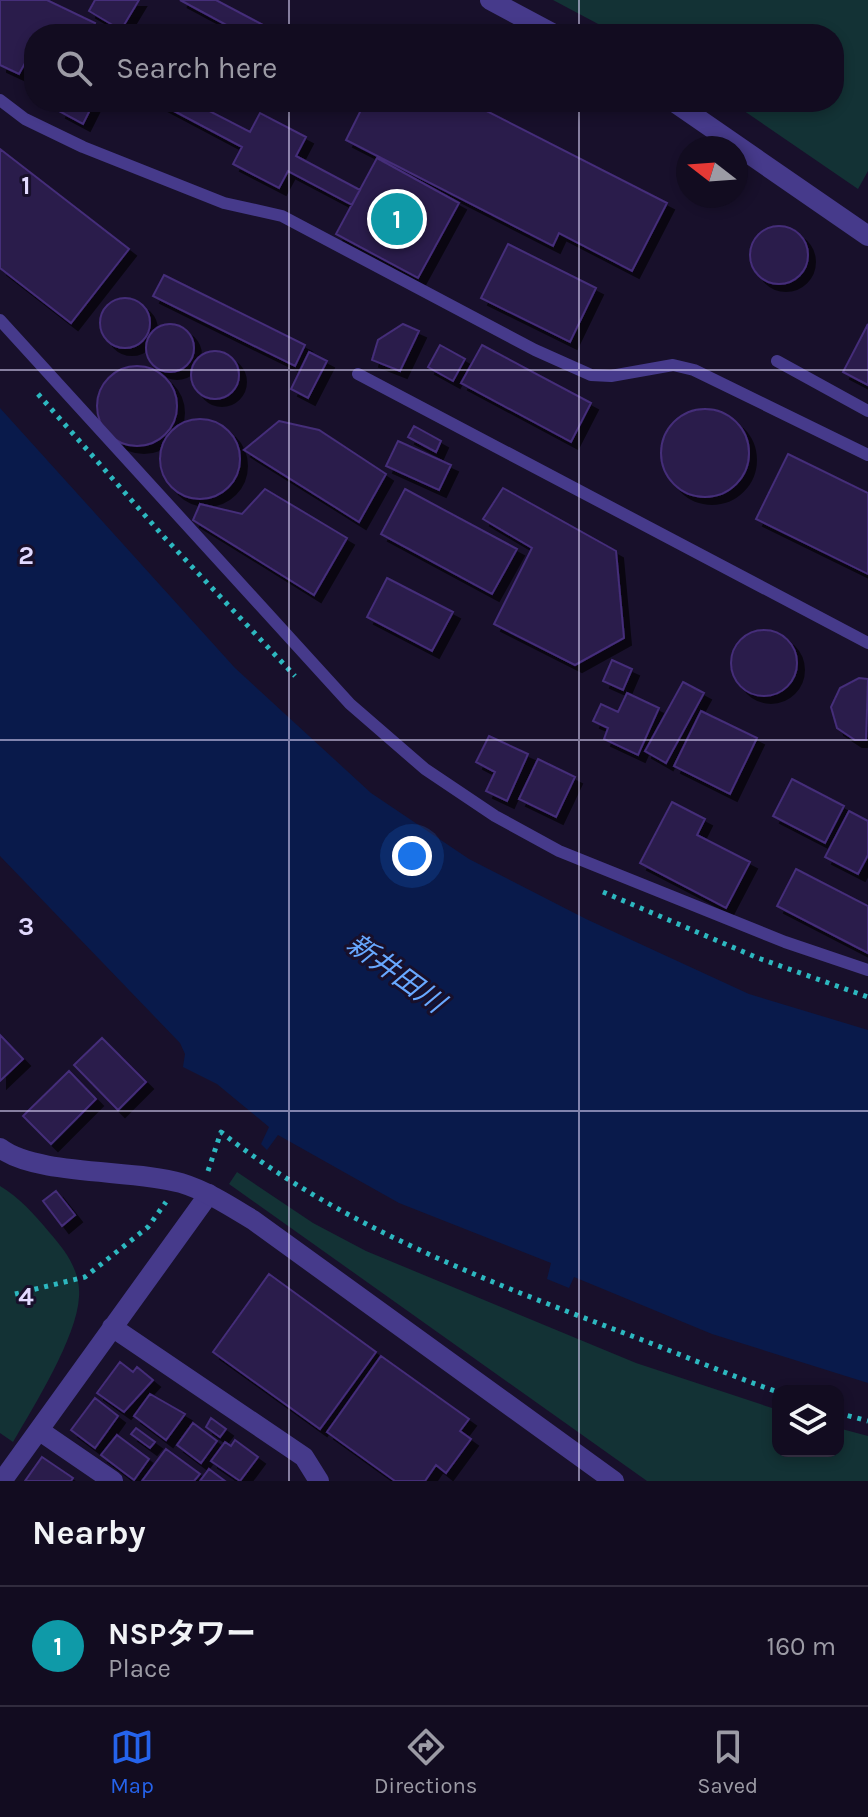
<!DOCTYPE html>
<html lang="en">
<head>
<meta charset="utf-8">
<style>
	body { margin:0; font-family:Karla,"Noto Sans JP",sans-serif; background:#1b1529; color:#f1f3f6 }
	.controls { position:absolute; right:24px; bottom:24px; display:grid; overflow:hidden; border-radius:16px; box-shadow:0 4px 12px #0003 }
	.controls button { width:72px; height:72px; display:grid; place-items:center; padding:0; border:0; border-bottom:2px solid #312c3e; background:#120c20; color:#f1f3f6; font:40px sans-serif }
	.compass { position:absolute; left:676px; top:136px; width:72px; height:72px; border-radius:50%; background:#120c20; box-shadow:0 4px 12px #0003; rotate:287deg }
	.you { position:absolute; left:412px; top:856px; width:28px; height:28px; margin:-20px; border:6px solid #fff; border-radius:50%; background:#1a73e8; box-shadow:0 0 0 12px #1a73e833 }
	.badge { display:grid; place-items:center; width:52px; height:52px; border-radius:50%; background:#2563eb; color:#fff; font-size:26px; font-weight:700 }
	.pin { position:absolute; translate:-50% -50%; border:4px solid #fff; box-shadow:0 2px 8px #0006 }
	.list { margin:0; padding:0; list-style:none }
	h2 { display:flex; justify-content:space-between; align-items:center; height:104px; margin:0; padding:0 32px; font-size:34px }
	h2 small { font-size:26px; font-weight:400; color:#9c9ba5 }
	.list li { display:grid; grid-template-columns:52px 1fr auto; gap:24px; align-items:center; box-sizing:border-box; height:120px; padding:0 32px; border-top:2px solid #312c3e }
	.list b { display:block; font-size:30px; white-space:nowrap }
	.list p { margin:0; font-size:26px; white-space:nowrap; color:#9c9ba5 }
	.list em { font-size:26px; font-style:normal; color:#9c9ba5 }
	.icon { flex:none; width:44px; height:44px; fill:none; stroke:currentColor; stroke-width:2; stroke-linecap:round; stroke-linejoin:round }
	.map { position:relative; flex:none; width:868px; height:1481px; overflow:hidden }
	.search { position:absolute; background:#120c20; box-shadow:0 4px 12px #0003; left:24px; right:24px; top:24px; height:88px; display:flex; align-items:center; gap:20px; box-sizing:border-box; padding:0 28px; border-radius:32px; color:#9c9ba5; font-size:30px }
	.sheet { height:224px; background:#120c20 }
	nav { display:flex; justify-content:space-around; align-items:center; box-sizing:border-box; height:112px; border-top:2px solid #312c3e; background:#120c20; font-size:22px; color:#9c9ba5 }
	nav a { display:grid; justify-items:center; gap:4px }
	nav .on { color:#2563eb }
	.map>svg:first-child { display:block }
	.green { fill:#133235 }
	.water { fill:#091a4b }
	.building { fill:#2b1c4c; stroke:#442d79; stroke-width:2; filter:url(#shadow) }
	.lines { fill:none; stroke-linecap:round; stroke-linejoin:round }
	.path { stroke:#2db8c0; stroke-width:5; stroke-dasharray:4 6; stroke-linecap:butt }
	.service { stroke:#463a8b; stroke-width:12 }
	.minor { stroke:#463a8b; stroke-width:20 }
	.tertiary { stroke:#463a8b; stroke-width:20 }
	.grid { fill:none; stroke:#e2daff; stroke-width:2; stroke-opacity:0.55 }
	.labels { text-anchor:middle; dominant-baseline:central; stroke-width:6; stroke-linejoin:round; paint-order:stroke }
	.water-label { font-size:28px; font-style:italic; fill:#68a8ff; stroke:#18102b }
	.grid-label { font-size:26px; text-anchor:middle; font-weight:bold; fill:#e2daff; stroke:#18102b; stroke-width:6; stroke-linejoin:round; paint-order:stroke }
</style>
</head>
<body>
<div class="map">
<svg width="868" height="1481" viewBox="0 0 868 1481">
	<defs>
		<filter id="shadow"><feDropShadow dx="7" dy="7" stdDeviation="0" flood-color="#0009"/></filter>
	</defs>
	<rect width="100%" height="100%" fill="#18102b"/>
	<path class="green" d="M553,0H868V171L858,189L731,102H834V34H617Z
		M237,1172L313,1223L366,1251L636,1363L778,1410V1451H838V1428L868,1436V1481H647L229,1184Z
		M0,1186C19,1197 35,1215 49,1232C65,1250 81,1271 79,1297C77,1337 34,1406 13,1442L0,1433Z"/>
	<path class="water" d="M0,408L235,668L371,793L469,859L586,919L749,994L868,1030V1383L712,1334L574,1277L569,1288L547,1279L551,1263L399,1203L278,1135L267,1150L261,1144L269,1127L217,1084L183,1067L185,1054L180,1043L0,856Z"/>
	<path class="building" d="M0,0H47L95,23L90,34H34V68L25,63L19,74L0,65Z
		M95,0H139L121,30L89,11Z
		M180,0H216L280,34H243Z
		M285,25L301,34H280Z
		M63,102H94L83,124L59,111Z
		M157,102H192L250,132L260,113L306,137L296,156L360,190L352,205L288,171L279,188L233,164L242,147Z
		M365,102H469L667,203L632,271L559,233L553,246L346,140Z
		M0,149L129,249L71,323L0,268Z
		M377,158L459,203L418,278L336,234Z
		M750 255a29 29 0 1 1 58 0a29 29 0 1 1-58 0Z
		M508,244L596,288L570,342L481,298Z
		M164,275L305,345L295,366L153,296Z
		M100 323a25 25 0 1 1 50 0a25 25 0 1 1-50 0Z
		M146 348a24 24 0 1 1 48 0a24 24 0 1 1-48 0Z
		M403,324L419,331L400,371L372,360L378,340Z
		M868,324V385L843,372Z
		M440,345L465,359L453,381L428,367Z
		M482,345L591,403L571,442L461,383Z
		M191 375a24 24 0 1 1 48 0a24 24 0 1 1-48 0Z
		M309,352L327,361L308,398L291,389Z
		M97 406a40 40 0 1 1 80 0a40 40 0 1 1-80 0Z
		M661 453a44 44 0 1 1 88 0a44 44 0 1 1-88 0Z
		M160 459a40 40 0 1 1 80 0a40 40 0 1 1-80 0Z
		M279,421L319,430L386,474L359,522L244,450Z
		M414,426L441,441L436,452L408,437Z
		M398,441L451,465L439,490L386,466Z
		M788,454L868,493V574L756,519Z
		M503,488L616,551L624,638L575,665L494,624L532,548L483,519Z
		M265,489L347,538L314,595L193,520L200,504L242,514Z
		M405,489L517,549L492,594L381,534Z
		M387,578L453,612L432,651L367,617Z
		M731 663a33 33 0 1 1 66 0a33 33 0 1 1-66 0Z
		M612,660L632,669L623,690L603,681Z
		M859,678L868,679L866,740H855L837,728L831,707L840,688Z
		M683,682L704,693L666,763L645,751Z
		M627,693L659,708L638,755L604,739L608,728L593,721L601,704L618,712Z
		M701,711L757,738L730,794L674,766Z
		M489,736L528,754L507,801L486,791L495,772L476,762Z
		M538,759L575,777L556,817L519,799Z
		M792,779L844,806L825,843L773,816Z
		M672,802L705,819L697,835L750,862L726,908L640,863Z
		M849,811L868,821V855L858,874L825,857Z
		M796,869L868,906V953L777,906Z
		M0,1035L23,1059L0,1081Z
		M102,1038L146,1082L118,1110L74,1065Z
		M69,1071L96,1099L51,1144L23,1116Z
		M56,1191L75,1215L62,1226L43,1201Z
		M269,1274L376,1352L320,1429L213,1352Z
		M381,1356L469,1419L460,1431L471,1439L446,1473L436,1465L425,1481H395L327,1432Z
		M120,1362L133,1372L137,1367L153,1380L124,1412L97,1393Z
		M150,1394L185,1414L166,1440L134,1416Z
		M95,1398L118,1416L95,1448L71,1430Z
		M211,1418L226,1429L220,1437L206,1427Z
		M193,1423L217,1441L201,1463L177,1445Z
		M136,1428L155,1442L150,1448L131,1434Z
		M117,1435L149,1459L134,1480L101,1455Z
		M235,1440L258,1457L240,1481L211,1461L225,1442L231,1446Z
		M166,1449L200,1474L194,1481H142Z
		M42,1457L73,1478L71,1481H25Z
		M209,1469L225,1481H200Z"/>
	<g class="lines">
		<path class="path" d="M38,394L164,537L295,676
			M603,892L758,958L868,997
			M208,1171L221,1132C339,1225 484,1280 624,1333C675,1352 726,1374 778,1392
			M15,1294L85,1277L148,1227L166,1202
			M838,1413L868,1421"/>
		<path class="service" d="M0,100L25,119L83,147L224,203L282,216L535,350L591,375L611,376L673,365L694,370L868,455
			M0,320L350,704L425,769L495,816L559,851L785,942L868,970
			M777,361L868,411
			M358,374L868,643"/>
		<path class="minor" d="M112,1327L304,1457L319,1481
			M40,1431L113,1481
			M2,1481L209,1194"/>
		<path class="tertiary" d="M490,0L554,34
			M674,102L868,236
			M0,1148C36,1176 135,1169 181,1183C207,1191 230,1206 253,1220L614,1481"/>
	</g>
	<path class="grid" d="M289,0V34M579,0V34M289,102V1481M579,102V1481M0,370H868M0,740H868M0,1111H868"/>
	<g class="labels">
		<g class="water-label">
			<text transform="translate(396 973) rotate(36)">新井田川</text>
		</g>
	</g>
	<g class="grid-label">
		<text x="26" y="194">1</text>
		<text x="26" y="564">2</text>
		<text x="26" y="935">3</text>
		<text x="26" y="1305">4</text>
	</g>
</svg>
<div class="controls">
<button><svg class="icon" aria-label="layers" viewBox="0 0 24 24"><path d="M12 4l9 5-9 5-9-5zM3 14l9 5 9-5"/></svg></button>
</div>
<svg class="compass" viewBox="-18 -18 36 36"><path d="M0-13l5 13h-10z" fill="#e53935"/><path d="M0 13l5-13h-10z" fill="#9c9ba5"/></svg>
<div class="you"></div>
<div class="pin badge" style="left:397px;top:219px;background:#0f9aa8">1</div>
<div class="search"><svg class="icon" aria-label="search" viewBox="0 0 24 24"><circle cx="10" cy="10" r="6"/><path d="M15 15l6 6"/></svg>Search here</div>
</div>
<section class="sheet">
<h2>Nearby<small></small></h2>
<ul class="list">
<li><span class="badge" style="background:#0f9aa8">1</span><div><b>NSPタワー</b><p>Place</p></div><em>160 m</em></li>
</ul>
</section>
<nav>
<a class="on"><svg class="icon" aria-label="map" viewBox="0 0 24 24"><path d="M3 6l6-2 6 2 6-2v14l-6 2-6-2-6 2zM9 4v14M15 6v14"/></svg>Map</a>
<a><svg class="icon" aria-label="directions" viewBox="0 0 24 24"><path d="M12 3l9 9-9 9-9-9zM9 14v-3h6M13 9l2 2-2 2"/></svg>Directions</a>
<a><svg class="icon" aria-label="saved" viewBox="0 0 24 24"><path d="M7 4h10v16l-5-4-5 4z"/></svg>Saved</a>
</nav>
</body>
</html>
